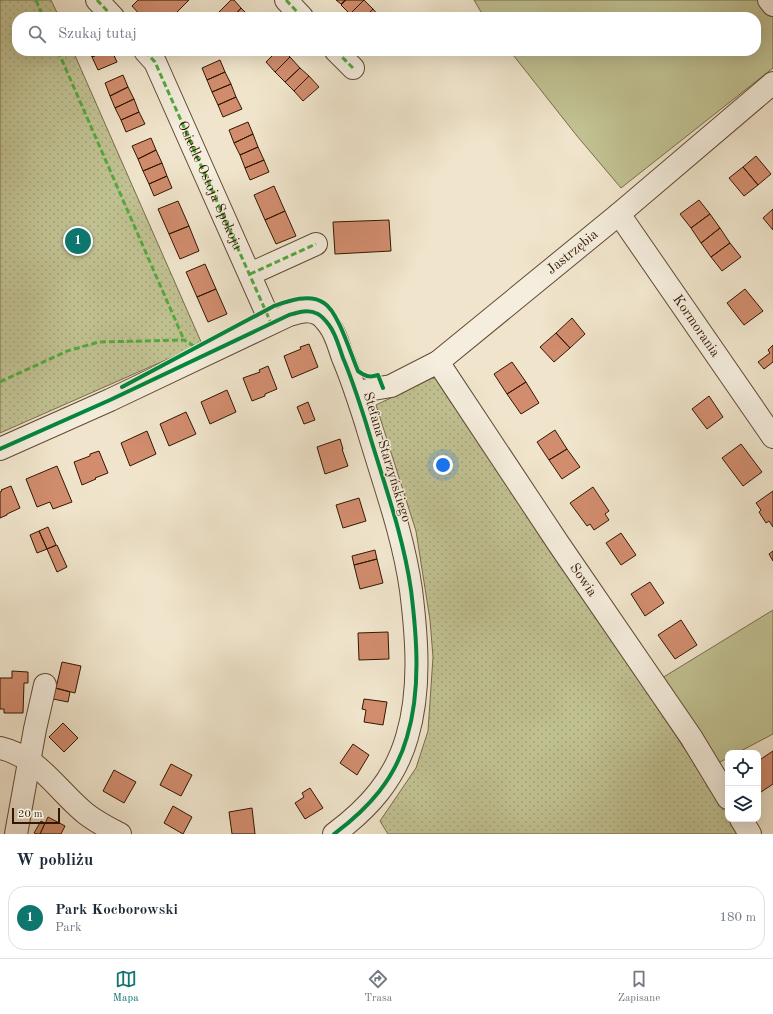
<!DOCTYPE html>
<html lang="pl">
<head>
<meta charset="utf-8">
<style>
	body { margin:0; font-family:"Old Standard TT",serif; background:#f2f2f3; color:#1f2937 }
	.controls { position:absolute; right:12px; bottom:12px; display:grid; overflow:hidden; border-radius:8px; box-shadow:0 4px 16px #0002 }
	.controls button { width:36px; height:36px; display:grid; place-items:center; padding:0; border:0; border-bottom:1px solid #e0e1e3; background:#fff; color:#1f2937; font:20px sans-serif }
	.scale { position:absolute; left:12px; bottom:10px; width:48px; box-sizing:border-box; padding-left:4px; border:2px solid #331701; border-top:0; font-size:11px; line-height:14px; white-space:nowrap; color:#331701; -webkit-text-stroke:3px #f5eede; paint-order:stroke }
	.you { position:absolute; left:443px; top:465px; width:14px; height:14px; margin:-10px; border:3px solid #fff; border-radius:50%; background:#1a73e8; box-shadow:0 0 0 6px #1a73e833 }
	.badge { display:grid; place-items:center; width:26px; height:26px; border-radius:50%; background:#0f766e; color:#fff; font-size:13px; font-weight:700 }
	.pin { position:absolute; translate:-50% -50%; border:2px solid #fff; box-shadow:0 1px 4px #0006 }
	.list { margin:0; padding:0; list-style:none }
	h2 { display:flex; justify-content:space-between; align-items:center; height:52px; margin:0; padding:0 16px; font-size:17px }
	h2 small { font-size:13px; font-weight:400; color:#747a83 }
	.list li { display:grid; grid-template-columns:26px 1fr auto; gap:12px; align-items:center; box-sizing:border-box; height:64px; margin:0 8px 8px; padding:0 8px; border:1px solid #e0e1e3; border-radius:16px }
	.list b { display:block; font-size:15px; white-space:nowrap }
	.list p { margin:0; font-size:13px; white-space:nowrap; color:#747a83 }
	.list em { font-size:13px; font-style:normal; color:#747a83 }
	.icon { flex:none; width:22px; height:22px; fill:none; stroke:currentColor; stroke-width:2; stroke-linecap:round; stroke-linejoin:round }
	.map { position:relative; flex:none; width:773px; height:834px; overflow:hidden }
	.search { position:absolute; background:#fff; box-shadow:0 4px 16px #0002; left:12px; right:12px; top:12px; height:44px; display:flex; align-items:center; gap:10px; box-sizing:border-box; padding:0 14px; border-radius:16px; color:#747a83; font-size:15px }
	.sheet { height:124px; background:#fff }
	nav { display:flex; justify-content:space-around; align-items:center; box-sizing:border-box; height:56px; border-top:1px solid #e0e1e3; background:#fff; font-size:11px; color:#747a83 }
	nav a { display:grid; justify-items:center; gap:2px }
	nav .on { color:#0f766e }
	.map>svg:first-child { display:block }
	.green { fill:#c1c293; stroke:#7a6c4a }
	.park { fill:url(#park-dots); stroke:#7a6c4a }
	.building { fill:#d18d6e; stroke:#331701 }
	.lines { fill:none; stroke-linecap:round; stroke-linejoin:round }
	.minor-casing { stroke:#624a34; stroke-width:24 }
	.minor { stroke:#f5eede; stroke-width:22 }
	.quiet { stroke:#54a940; stroke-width:3; stroke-dasharray:6 3; stroke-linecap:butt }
	.cycleway-casing { stroke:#f5eede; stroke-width:6 }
	.cycleway { stroke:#00873e; stroke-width:4 }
	.labels { text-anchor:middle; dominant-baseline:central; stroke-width:3; stroke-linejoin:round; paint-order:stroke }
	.street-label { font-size:14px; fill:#331701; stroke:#f5eede }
</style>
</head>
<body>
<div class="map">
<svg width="773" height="834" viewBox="0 0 773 834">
	<defs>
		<pattern id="park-dots" width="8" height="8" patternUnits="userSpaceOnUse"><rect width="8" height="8" fill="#c1c293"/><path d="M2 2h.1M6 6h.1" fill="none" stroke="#a6a67d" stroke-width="1.8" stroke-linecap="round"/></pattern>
	</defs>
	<rect width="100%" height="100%" fill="#f0e5cc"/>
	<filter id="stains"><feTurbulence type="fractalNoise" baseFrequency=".005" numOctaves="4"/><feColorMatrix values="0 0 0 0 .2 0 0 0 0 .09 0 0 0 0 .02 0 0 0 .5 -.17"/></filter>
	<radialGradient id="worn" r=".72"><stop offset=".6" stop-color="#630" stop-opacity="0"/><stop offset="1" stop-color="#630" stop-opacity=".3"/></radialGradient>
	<path class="green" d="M474,0H758L773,15V68L621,188L577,136L510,51H756V17H484Z
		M773,610V734L737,753H728V758L718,763L662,678Z"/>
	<path class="park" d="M0,0H51L59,17H17V51H73L202,344L0,433Z
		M437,377L728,814V819H731L741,834H388L380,821L416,768L428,731L433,657L430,620L416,531L376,405L430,379Z"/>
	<path class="building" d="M138,0H189L172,17H142L132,6Z
		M231,0H234L241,8L233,17H222L218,13Z
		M336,0H345L341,4Z
		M346,0H364L350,14L341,5Z
		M364,0L373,9L365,17H353L350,14Z
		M241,8L250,17H233Z
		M373,9L380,17H365Z
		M89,51H106L92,57Z
		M106,51H112L117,62L98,70L92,57Z
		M277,51H284L290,57L275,72L266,62Z
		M290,57L300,68L285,82L275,72Z
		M220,60L225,72L207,80L202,68Z
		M300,68L309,76L294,91L285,82Z
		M225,72L231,84L212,92L207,80Z
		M123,75L128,87L110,96L105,83Z
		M309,76L319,87L303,101L294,91Z
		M231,84L236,97L218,105L212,92Z
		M128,87L134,99L115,108L110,96Z
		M236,97L242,109L223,117L218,105Z
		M134,99L139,112L121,120L115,108Z
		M139,112L145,124L126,132L121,120Z
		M248,122L253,134L234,143L229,130Z
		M253,134L258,147L240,155L234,143Z
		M151,138L156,150L138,159L132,146Z
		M258,147L264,160L245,168L240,155Z
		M156,150L162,163L143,171L138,159Z
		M756,156L771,174L758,185L743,167Z
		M264,160L269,172L250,180L245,168Z
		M162,163L167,176L149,184L143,171Z
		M743,167L758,185L744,196L729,178Z
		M167,176L172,188L154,196L149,184Z
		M274,186L285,211L265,220L254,195Z
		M699,200L710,214L691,228L680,214Z
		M178,201L189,226L169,234L158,209Z
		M773,209V230L763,218Z
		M285,211L296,236L276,244L265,220Z
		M710,214L720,228L701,243L691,228Z
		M389,220L391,251L335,254L333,222Z
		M189,226L199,251L180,259L169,234Z
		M720,228L730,243L711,257L701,243Z
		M730,243L741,257L722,271L711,257Z
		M205,264L216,289L197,297L186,272Z
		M216,289L227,314L208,322L197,297Z
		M745,289L763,311L744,325L727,303Z
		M572,318L585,334L570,348L556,333Z
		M556,333L570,348L554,362L540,347Z
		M309,344L318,367L292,378L284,356L301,349L300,347Z
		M773,345V362L764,369L758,362L770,353L768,350Z
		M512,362L526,382L507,394L494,374Z
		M268,366L277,389L265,394V396L252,401L243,378L260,372L259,370Z
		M526,382L539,403L521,414L507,394Z
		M227,390L236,412L210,424L201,402Z
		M709,396L723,417L707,429L692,409Z
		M308,402L315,420L304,424L297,407Z
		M186,412L196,434L169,446L160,424Z
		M555,430L567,449L549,460L537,442Z
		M147,431L156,454L130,466L121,443Z
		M340,439L343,449H342L348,466L325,474L317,447Z
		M741,444L762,472L743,486L722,458Z
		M567,449L580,467L562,479L549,460Z
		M99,451L108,473L95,478L96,479L82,485L74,462L90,456V454Z
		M57,466L72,502L53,509L50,502L37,507L26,479Z
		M11,486L20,508L7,514V515L0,518V492L2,491L1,490Z
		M593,487L609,511L605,514L609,520L594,530L590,524L587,526L570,503Z
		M773,491V527L769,521L766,523L759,512L761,510L756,503Z
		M359,498L366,521L343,528L336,505Z
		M48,527L56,545L47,549L39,531Z
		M39,531L47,549L37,553L30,535Z
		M621,533L636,555L621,565L606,543Z
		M57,545L67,567L57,572L47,549Z
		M375,550L377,559L354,565L352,556Z
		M773,551V561L769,554Z
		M377,559L383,583L360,589L354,565Z
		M650,582L664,603L645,616L631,594Z
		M681,620L697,645L675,659L658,635Z
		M388,632L389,659L359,660L358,633Z
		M62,662L81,666L75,693L56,688Z
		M12,671L28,672V683H24L23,713H4V709H0V678H12Z
		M51,687L70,692L68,702L48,698Z
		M364,699L387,702L383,725L364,722L366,710L362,709Z
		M63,723L78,738L64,752L49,737Z
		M353,744L369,755L357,775L340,763Z
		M773,751V784L761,792L758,787V776L759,775L758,773V761Z
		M171,764L192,775L181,796L160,785Z
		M114,770L136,782L124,803L103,791Z
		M310,788L323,808L305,819L295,803L304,797L302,793Z
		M173,806L192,817L183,834L164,823Z
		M252,808L255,834H232L229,812Z
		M48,817L65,826L61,834H40Z
		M41,821L45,823L40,834H37L34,833Z"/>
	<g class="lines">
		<g class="minor-casing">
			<g id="minor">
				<path d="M97,0L113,17"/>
				<path d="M286,0L302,17"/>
				<path d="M769,0L773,5"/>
				<path id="s1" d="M145,51L155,62L271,323"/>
				<path d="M336,51L353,68"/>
				<path id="s2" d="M619,214L773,437"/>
				<path d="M250,274L316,244"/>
				<path id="s3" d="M438,362L558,543L691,737L728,798"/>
				<path id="s4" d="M356,392L391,386L438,362L619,214L773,83"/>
				<path d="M0,449L110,400L289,315C299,312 308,309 318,314C322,316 326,321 329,325C336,334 339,347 343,358C352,379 359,401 366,423C382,478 403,533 411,590C417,638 421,690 407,737C395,779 369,808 334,834"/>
				<path d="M0,748C39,757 56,789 85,813C95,821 108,828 120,834"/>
				<path d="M741,819L750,834"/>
				<path d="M16,834L35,729L45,685"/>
			</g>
		</g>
		<use href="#minor" class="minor"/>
		<path class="quiet" d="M36,0L43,17
			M97,0L113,17
			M286,0L302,17
			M58,51L184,340
			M145,51L155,62L271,323
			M336,51L353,68
			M250,274L316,244
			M0,382L67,351L99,342L184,340L197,348"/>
		<g class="cycleway-casing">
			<path id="cycleway" d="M122,387L274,306C288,301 310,293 324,303C338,311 351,355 358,371C365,376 369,378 378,375L383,388
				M0,449L110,400L289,315C299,312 308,309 318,314C322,316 326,321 329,325C336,334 339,347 343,358C352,379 359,401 366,423C382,478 403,533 411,590C417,638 421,690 407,737C395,779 369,808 334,834"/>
		</g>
		<use href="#cycleway" class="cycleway"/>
	</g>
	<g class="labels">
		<g class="street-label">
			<text stroke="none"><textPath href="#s1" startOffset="150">Osiedle Ostoja Spokoju</textPath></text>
			<text stroke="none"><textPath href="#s4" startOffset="262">Jastrzębia</textPath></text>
			<text stroke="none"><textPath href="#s2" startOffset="136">Kormorania</textPath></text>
			<text transform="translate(387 457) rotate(73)">Stefana Starzyńskiego</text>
			<text stroke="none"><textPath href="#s3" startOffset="262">Sowia</textPath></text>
		</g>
	</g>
	<rect width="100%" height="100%" filter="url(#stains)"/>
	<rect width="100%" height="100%" fill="url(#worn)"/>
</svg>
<div class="controls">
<button><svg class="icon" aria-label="locate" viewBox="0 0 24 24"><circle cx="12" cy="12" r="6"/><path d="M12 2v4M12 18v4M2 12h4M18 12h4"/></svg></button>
<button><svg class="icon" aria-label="layers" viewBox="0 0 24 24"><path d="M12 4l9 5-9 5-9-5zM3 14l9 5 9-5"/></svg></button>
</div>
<div class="scale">20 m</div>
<div class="you"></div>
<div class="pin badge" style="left:78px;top:241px">1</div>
<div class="search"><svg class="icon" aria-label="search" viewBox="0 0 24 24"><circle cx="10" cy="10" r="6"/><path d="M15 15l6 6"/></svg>Szukaj tutaj</div>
</div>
<section class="sheet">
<h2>W pobliżu<small></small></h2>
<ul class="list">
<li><span class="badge">1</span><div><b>Park Kocborowski</b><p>Park</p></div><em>180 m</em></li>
</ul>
</section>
<nav>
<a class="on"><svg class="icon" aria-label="map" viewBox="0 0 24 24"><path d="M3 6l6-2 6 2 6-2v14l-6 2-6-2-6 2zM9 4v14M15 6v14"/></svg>Mapa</a>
<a><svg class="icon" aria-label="directions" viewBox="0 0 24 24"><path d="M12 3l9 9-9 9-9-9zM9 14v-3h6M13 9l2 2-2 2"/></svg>Trasa</a>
<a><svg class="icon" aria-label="saved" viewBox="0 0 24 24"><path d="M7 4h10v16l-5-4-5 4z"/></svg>Zapisane</a>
</nav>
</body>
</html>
